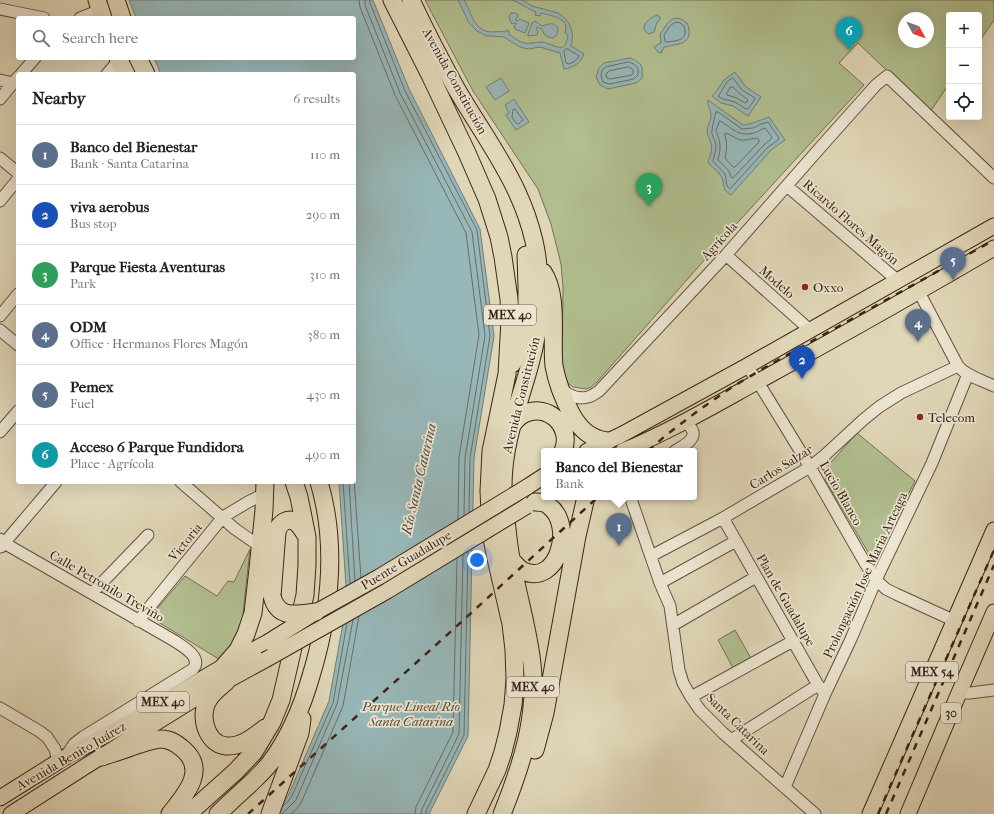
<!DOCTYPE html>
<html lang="en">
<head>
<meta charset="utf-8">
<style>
	body { margin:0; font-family:"IM FELL French Canon",serif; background:#f6f6f6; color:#222 }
	.controls { position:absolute; right:12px; top:12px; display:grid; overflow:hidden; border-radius:4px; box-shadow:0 4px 16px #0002 }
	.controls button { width:36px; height:36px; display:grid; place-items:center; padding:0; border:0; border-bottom:1px solid #e0e0e0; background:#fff; color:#222; font:20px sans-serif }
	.compass { position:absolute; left:898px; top:12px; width:36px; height:36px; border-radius:50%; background:#fff; box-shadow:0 4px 16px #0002; rotate:131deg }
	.you { position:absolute; left:477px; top:560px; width:14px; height:14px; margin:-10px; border:3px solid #fff; border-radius:50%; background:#1a73e8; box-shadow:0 0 0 6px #1a73e833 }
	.badge { display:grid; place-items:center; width:26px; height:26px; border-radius:50%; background:#d93025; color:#fff; font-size:13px; font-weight:700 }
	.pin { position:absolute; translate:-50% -33px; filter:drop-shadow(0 1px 2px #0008) }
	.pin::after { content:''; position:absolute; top:21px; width:14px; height:12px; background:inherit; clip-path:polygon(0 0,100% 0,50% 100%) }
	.popup { position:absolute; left:541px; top:448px; width:156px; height:52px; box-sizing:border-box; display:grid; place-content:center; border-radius:4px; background:#fff; filter:drop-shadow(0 1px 3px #0005); font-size:13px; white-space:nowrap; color:#767676 }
	.popup b { font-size:15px; color:#222 }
	.popup::after { content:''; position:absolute; left:50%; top:100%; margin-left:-8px; border:8px solid transparent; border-top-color:#fff }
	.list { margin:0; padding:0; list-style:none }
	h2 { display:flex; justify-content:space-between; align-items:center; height:52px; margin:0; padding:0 16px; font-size:17px }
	h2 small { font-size:13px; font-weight:400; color:#767676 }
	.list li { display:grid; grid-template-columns:26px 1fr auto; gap:12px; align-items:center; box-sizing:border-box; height:60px; padding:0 16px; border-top:1px solid #e0e0e0 }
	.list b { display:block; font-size:15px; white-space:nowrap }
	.list p { margin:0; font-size:13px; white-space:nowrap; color:#767676 }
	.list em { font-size:13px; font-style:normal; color:#767676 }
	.icon { flex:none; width:22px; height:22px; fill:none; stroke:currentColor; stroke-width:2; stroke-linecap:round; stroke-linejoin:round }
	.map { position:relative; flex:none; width:994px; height:814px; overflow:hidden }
	.search { position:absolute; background:#fff; box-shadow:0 4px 16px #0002; left:16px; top:16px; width:340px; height:44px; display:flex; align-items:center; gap:10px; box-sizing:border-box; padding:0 14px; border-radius:4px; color:#767676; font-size:15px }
	.panel { position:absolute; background:#fff; box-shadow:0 4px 16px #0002; left:16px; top:72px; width:340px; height:412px; border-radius:4px }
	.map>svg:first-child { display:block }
	.green { fill:#b1be8f; stroke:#777053; fill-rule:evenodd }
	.water { fill:#97b7b8; stroke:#737c78 }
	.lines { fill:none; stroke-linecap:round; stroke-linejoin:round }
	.shore { stroke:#6a6d68; stroke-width:1 }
	.minor-casing { stroke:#66503f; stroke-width:13 }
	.major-casing { stroke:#3d2317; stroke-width:17 }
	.highway-casing { stroke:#3d2317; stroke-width:19 }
	.minor { stroke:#ebe5d1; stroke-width:11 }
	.major { stroke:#e0d7b8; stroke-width:15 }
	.highway { stroke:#e0d7b8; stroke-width:17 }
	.rail { stroke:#3d2317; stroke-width:2.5; stroke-dasharray:7 7; stroke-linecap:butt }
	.major-bridge-casing { stroke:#3d2317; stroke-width:17; stroke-linecap:butt }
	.highway-bridge-casing { stroke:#3d2317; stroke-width:19; stroke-linecap:butt }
	.major-bridge { stroke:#e0d7b8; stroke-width:15 }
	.highway-bridge { stroke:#e0d7b8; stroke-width:17 }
	.poi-dot { fill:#8f2418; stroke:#ebe5d1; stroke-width:1.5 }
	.labels { text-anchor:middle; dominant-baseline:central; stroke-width:3.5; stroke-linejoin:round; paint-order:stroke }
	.shield { fill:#ebe5d1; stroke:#715d4f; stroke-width:1 }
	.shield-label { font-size:12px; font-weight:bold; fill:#3d2317 }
	.street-label { font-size:13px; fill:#3d2317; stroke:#ebe5d1 }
	.poi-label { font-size:13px; fill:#3d2317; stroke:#ebe5d1; text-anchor:start }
	.park-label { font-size:13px; font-style:italic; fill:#5a4a35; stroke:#ebe5d1 }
	.water-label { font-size:14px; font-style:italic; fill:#54483f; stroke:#ebe5d1 }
</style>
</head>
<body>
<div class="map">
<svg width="994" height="814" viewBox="0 0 994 814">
	<rect width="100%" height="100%" fill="#e0d7b8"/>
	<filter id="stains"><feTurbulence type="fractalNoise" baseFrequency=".005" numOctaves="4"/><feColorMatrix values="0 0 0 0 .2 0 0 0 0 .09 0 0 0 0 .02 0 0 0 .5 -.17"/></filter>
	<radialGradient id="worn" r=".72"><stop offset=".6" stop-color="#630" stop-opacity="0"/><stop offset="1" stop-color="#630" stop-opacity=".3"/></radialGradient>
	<path class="green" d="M425,0H994V20L979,42V15H949V84L930,112L858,43L839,63L864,85L729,232L597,382L591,387L586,389L580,388L573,387L568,383L564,376L562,370L563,288L561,264L551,224L538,189L473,91ZM904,18H928V42H904Z
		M857,433L915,481L876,558L871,557L825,480L826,468Z
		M250,549L242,623L237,641L222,661L150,617L185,576L217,596L228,581L234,582Z
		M735,630L752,660L734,670L718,640Z"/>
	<path class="water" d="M129,0H373L409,89L480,229L494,336L474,458L468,736L429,814H268L288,796L329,701L347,601L339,482H354V74H161L154,58H354V18H136Z
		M458,0H464C471,11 473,30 490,32C495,32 500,31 506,32V30L509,31V34C516,39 522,45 532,43C535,43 538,42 541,42C553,42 565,58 568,35L565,33C565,31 566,29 566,27C565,17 548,15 541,13L540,16L535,15L536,12C527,9 520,2 511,0H522L532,6L558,13C570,20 575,33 571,46L584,54C581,63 573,68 564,69L560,53L540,47L529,49L523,48L518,46L504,37L491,36H486L481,33L477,31L469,23Z
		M511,13H516L518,15L517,18L515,20L517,21L520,19L529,23L525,33L515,29L514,27L516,23H514L513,24L511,23L509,17Z
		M657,15L660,17V20L657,22L654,32L649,34C637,28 649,18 657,15Z
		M676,18L681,19L687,23C691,31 690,42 679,44C677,45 675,44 673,45C669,46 668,47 664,47L661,53L658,52L654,47L661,43L660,34C667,26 666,21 676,18Z
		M535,21L542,26C549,24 555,21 558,29L557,35L553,38L548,37L544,34L542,29L537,27L536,29L538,31L537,35L528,36V34L532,23Z
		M630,58C642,63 643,65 642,78L636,83L608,89L600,85L596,77L599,68L604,63Z
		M735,72L745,86L761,97L748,116L733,106L721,103L712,96L716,92L724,80Z
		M501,78L509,91L495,100L486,87Z
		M514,99L529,122L516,130L506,115L509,113L505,105Z
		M708,100L743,125C753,124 760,120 769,117L785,140L771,150L731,195C720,188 726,185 721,176C718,170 711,168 708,162C710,156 713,149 711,143C710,138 707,136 707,131C707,126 711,121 711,116C711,110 707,106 708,100Z"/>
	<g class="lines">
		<path class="shore" d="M359,0L360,7L395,95L466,233L479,335L459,457L458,519
			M365,0V5L400,93L472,232L485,336L465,458L464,515
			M370,0V3L405,91L477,230L490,336L470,458L469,512
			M676,22L680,23L684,26C689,41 676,41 666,42L665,41L664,35L670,26Z
			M566,49H568L579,56C577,60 573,63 569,64L566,63L564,52Z
			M629,62C637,65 639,67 638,75L634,79L609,84L603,82L601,76L602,70L606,67Z
			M629,67L633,70V73L632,75L610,79L607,78L606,76L607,73L609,71Z
			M733,78L742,90L755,98V99L748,109H746L735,102L723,99L719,97V95L727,82Z
			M731,87H733L739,93L747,99L748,100L747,102L745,103L737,98L727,95V93Z
			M515,109L523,120L522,121L518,124L516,123L512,117L513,110Z
			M716,112H718L742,129L753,128L761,124L768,122L779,138L778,140L768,147L730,189L727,186L725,174L713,161C714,156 716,151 716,146C716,141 713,138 712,134C711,132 715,114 716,112Z
			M720,121L722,122C733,129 739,137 754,133C758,132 761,129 765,128L772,137L771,139L765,144L733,178L731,177C729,169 724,166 718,160C721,147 721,143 716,131Z
			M726,133L740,140H745L757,138L759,140V142L735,167H733L725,158C727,150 727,143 725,135Z
			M354,479L361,578
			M343,482L350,583
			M349,482L355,581
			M283,806L291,798L333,703L347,623
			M282,814L296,800L337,704L353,620
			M291,814L298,807L301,803L343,706L359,616
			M415,814L416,807L453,732L457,559
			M421,814L422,809L459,734L463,555
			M426,814V811L464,735L468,552"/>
		<g class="minor-casing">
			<path id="minor" d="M0,9L44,18
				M80,18L100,10
				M21,74L35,58
				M107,74L119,60
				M0,80L13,83
				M0,99L18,77
				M0,158L18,173
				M787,186L897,280
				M0,201L18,179
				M726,255L810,330
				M919,292L958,366C966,376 982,380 994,386
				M0,316L18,294
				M0,330L18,345
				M747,366L758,382L810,467L865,563L876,580L886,589L896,594L955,621
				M561,388C568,395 577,400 588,397C592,396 596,393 599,391L726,255L826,141L876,85L887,76L994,178
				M0,432L18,411
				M675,451C681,447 695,441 693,432C692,428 688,424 685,421
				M181,482L235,529L261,547
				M632,497V502L660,583L670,606L679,670L683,683L691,697L700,710L723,733L815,814
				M723,518L818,685L825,694
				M0,539L4,543L173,640C182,646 203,657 193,669L83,737L74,744L68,753
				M1,547L56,482
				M651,556L723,518L810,467L825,455L863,420L879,407L901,393L958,366
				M660,583L736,541
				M92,593L148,535
				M138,621L223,517L248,502L264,494
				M673,625L756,577
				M959,693H970L994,690
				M691,697L793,641
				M0,708L39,731L47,737L55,749L58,761
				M731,740L818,685
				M785,787L825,694L851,639L876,580L932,463L968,374"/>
		</g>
		<g class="major-casing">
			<path id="major" d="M587,451L621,435L747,366L994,226
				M623,451C673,430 720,402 768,376C844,334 919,292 994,248
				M527,487L544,476
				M0,798L67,756L130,722L224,666L268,642
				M11,814L86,766L199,696L265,660
				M870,814L994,530
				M908,814L959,693L994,612"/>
		</g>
		<g class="highway-casing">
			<path id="highway" d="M97,0L103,18
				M116,0L122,18
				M392,0L431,77L467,153L487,199L499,237L503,257L509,299L510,320L507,374L495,432L491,451L489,491L491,533L495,554L511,624L514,650L515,679L513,705L508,732L503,752L497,770L476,814
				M411,0C425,30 440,59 456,88C476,123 500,155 517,192C524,207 530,224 534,241C543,281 541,325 530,364C519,405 503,442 503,486C503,494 504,503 505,511C507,527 508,543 511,558C517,593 528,628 532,664C538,716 521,767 502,814
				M118,58L126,74
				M138,58L146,74
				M543,272C559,295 551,339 554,366C557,383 564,400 572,415C580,429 590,439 607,441
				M512,364L520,348L527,308V287L526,255
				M511,427C514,422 518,417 524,414C548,402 573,427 563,451
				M510,558C514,563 518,568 523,571C558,587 575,525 549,506C545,502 540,502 535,502
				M272,596L277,532C279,523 288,516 297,523C301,527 304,532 307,537
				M224,666L238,650L246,634L253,613L258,569L264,510L265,482
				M226,682C220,687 213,692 209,699C198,714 206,744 226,746C241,747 254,737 265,728
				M535,750L545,713L577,536L586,497
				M102,757C112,753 122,751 131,747C141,744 150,740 161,739C170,739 176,743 183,749C208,770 185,795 170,814
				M188,814L236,771L254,752L272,722L281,700L305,595L307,565V537L299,497L294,482
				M218,814C228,804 238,795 249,785C256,778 264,771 270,763C289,738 302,707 311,676C330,613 338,546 319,482
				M270,814L300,733L302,719"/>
		</g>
		<use href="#minor" class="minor"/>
		<use href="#major" class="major"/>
		<use href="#highway" class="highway"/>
		<path class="rail" d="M648,451L665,436L699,410L732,387L771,364L994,240
			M248,814L447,635L598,497
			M878,814L994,550
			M886,814L994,565"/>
		<g class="major-bridge-casing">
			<path id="major-bridge" d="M268,642L316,612L379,577L527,487
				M265,660L387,591L527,506"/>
		</g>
		<g class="highway-bridge-casing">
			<path id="highway-bridge" d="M272,596C278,620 297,614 316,612"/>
		</g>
		<use href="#major-bridge" class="major-bridge"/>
		<use href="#highway-bridge" class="highway-bridge"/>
	</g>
	<g class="poi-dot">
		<circle cx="805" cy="287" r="4"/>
		<circle cx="920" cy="417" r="4"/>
	</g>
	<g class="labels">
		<g class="shield">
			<rect x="484" y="305" width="52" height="20" rx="3"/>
			<rect x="906" y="662" width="52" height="20" rx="3"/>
			<rect x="507" y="677" width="52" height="20" rx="3"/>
			<rect x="137" y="692" width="52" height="20" rx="3"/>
			<rect x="941" y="703" width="20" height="20" rx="3"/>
		</g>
		<g class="shield-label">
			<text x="510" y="315">MEX 40</text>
			<text x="932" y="672">MEX 54</text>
			<text x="533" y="687">MEX 40</text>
			<text x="163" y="702">MEX 40</text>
			<text x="951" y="713">30</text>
		</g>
		<g class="street-label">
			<text transform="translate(455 81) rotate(61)">Avenida Constitución</text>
			<text transform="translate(851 222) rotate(41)">Ricardo Flores Magón</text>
			<text transform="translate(719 241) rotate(-48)">Agrícola</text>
			<text transform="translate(777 282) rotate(41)">Modelo</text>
			<text transform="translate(521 395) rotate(-76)">Avenida Constitución</text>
			<text transform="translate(781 467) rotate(-32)">Carlos Salzar</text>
			<text transform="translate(841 493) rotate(60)">Lucio Blanco</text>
			<text transform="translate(185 542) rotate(-51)">Victoria</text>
			<text transform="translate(406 560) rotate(-31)">Puente Guadalupe</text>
			<text transform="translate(865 575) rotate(-65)">Prolongación Jose Maria Arteaga</text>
			<text transform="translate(107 586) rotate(30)">Calle Petronilo Treviño</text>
			<text transform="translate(786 600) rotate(60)">Plan de Guadalupe</text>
			<text transform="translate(738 724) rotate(44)">Santa Catarina</text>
			<text transform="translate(71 756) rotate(-30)">Avenida Benito Juárez</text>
		</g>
		<g class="poi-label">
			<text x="813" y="287">Oxxo</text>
			<text x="928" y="417">Telecom</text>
		</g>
		<g class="park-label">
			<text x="411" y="706">Parque Lineal Río<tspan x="411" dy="15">Santa Catarina</tspan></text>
		</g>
		<g class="water-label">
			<text transform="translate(419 479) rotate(-77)">Río Santa Catarina</text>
		</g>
	</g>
	<rect width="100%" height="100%" filter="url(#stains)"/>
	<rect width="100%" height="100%" fill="url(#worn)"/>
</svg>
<div class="controls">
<button>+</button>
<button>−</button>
<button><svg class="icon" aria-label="locate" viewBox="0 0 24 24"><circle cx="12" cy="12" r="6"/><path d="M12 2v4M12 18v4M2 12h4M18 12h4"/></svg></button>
</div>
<svg class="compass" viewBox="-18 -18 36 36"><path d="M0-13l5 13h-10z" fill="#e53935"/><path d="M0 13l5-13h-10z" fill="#767676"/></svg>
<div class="you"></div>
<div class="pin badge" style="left:619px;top:546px;background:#5c6f8a">1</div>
<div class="popup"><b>Banco del Bienestar</b>Bank</div>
<div class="pin badge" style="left:802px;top:379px;background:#1a4fb4">2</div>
<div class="pin badge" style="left:649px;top:206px;background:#2e9e5b">3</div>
<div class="pin badge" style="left:918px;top:342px;background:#5c6f8a">4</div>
<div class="pin badge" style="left:953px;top:280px;background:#5c6f8a">5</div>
<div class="pin badge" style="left:849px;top:50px;background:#0f9aa8">6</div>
<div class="search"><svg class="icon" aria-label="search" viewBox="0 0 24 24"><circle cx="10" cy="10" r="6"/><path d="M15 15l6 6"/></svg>Search here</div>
<section class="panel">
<h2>Nearby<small>6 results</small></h2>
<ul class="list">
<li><span class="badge" style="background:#5c6f8a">1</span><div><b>Banco del Bienestar</b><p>Bank · Santa Catarina</p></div><em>110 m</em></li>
<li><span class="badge" style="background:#1a4fb4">2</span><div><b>viva aerobus</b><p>Bus stop</p></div><em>290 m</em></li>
<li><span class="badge" style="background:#2e9e5b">3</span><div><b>Parque Fiesta Aventuras</b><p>Park</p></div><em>310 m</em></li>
<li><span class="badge" style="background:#5c6f8a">4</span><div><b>ODM</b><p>Office · Hermanos Flores Magón</p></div><em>380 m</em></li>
<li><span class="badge" style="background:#5c6f8a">5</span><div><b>Pemex</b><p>Fuel</p></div><em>430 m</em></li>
<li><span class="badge" style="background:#0f9aa8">6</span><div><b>Acceso 6 Parque Fundidora</b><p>Place · Agrícola</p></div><em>490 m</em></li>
</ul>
</section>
</div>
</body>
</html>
